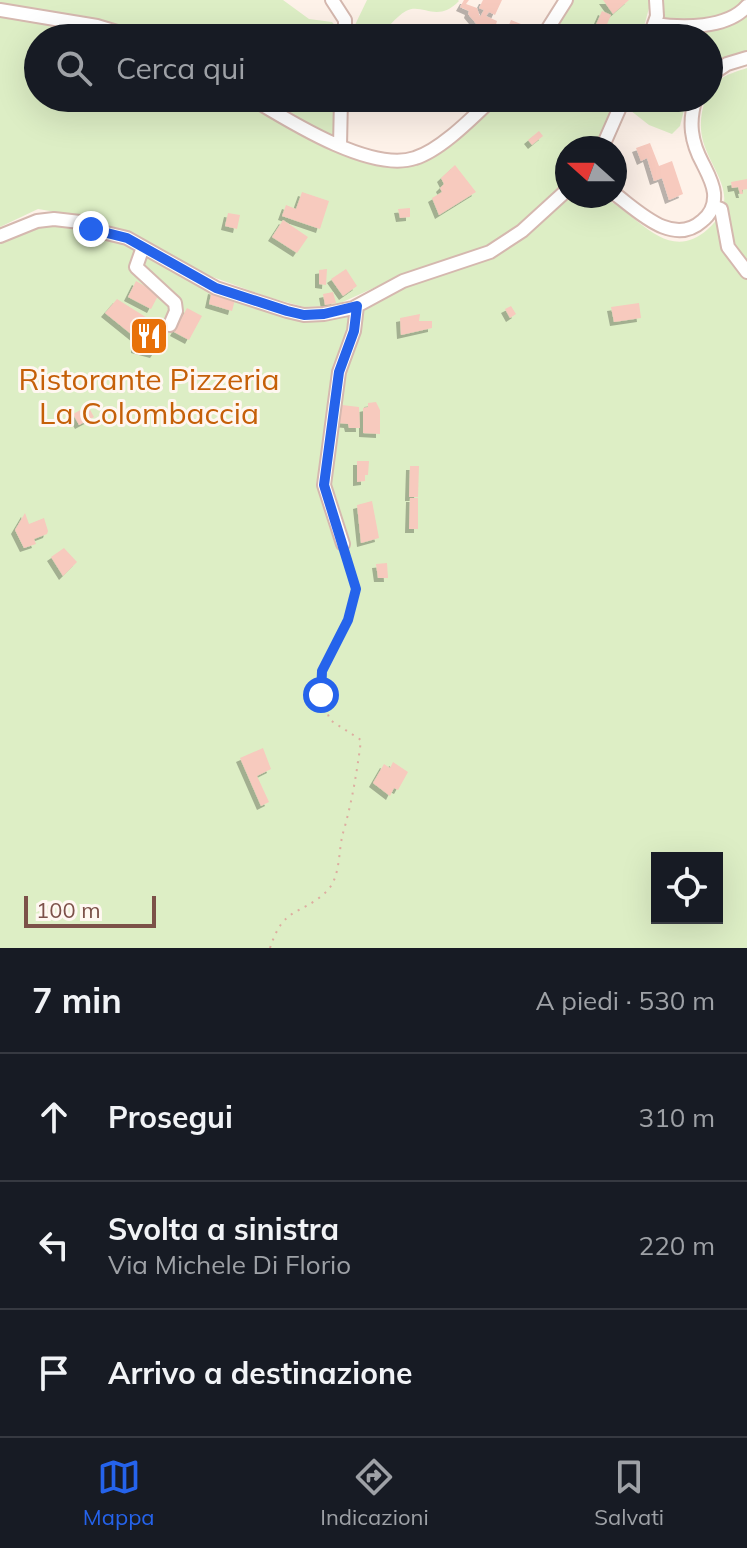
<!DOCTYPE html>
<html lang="it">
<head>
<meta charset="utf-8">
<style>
	body { margin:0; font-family:Mulish,sans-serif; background:#242831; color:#f1f3f6 }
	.controls { position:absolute; right:24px; bottom:24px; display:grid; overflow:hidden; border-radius:0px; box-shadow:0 8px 32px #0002 }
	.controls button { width:72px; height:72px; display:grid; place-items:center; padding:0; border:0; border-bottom:2px solid #363941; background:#171b24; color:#f1f3f6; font:40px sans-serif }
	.compass { position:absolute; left:555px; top:136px; width:72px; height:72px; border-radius:50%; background:#171b24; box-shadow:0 8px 32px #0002; rotate:291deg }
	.scale { position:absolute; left:24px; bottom:20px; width:132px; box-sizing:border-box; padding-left:8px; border:4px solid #7c5149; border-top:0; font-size:22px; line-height:28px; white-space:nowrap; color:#7c5149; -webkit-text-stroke:6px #fff7f1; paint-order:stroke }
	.stop { position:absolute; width:24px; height:24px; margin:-18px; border:6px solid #2563eb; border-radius:50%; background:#fff }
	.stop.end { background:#2563eb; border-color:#fff; box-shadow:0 2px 8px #0008 }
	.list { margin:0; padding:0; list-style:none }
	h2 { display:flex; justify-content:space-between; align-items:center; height:104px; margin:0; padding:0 32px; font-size:34px }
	h2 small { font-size:26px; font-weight:400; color:#9ea1a6 }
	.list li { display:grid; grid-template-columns:52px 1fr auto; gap:24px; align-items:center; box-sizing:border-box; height:128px; padding:0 32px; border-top:2px solid #363941 }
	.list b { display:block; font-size:30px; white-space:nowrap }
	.list p { margin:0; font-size:26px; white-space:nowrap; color:#9ea1a6 }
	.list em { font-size:26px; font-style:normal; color:#9ea1a6 }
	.icon { flex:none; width:44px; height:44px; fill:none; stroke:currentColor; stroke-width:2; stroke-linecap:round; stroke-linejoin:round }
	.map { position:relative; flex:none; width:747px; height:948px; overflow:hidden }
	.search { position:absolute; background:#171b24; box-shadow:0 8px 32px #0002; left:24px; right:24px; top:24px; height:88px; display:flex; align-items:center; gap:20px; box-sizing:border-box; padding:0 28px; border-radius:44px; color:#9ea1a6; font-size:30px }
	.sheet { height:488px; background:#171b24 }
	nav { display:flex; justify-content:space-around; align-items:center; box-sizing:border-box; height:112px; border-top:2px solid #363941; background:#171b24; font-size:22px; color:#9ea1a6 }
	nav a { display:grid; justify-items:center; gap:4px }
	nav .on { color:#2563eb }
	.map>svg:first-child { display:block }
	.green { fill:#ddeec5; fill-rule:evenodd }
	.building { fill:#f7cabe; filter:url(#shadow) }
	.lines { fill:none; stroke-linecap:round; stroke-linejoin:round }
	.minor-casing { stroke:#d5b8af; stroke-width:16 }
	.path { stroke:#ddaca0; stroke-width:2; stroke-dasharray:2 6; stroke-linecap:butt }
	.minor { stroke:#fff; stroke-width:12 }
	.route { stroke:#2563eb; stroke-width:10 }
	.labels { text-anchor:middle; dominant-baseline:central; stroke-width:6; stroke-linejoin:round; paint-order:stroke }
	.food-label { font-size:30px; fill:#c56008; stroke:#fff7f1 }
</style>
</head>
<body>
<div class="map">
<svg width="747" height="948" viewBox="0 0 747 948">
	<defs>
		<filter id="shadow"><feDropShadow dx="-4" dy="4" stdDeviation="0" flood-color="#0004"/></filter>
	</defs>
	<rect width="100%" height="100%" fill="#fef2e9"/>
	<path class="green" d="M0,0H283L309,19L332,22L346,38H149L131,31L0,5Z
		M367,0H458L459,1C437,24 422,2 406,11C395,17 387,30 377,38H360L354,27Z
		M571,0H649V8L641,38H548Z
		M661,0H747V52L714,60L709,64V38H654Z
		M0,16L116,38H38V98H238L289,127L378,166L402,167L426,160L499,98H619L598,148H567V182L531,217L491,244L459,257L413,270L334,306L304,307L268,297L210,276L80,217L62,213L38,209L0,227Z
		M747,68V948H0V243L39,228L54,226L77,228L96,238L124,244L213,294L285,317L303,321H324L355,314L405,287L492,258L526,237L571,196C580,196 593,194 601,197C635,209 666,267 708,229C743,198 712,173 703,141C697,120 704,92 719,80C727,74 738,71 747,68ZM657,858H717V918H657Z
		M260,98H347L343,141Z
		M629,98H687L680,126L672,134L649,125L626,107Z"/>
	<path class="building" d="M464,0H469L466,4L477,8L480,17L484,10L479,8L483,0H502L495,15L489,12L486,16L497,21L495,28L493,27L490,33L478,26L468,14L469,11L460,7Z
		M603,0H629L613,14Z
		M602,11L611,15L601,38H590Z
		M511,20L521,24L515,37L506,32Z
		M539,131L543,136L532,145L528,140Z
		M650,143L659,166L672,161L683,194L669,200L662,178L654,181L647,158L641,161L636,148Z
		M455,165L476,192L439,215L432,198L442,192L440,188L444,184L441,178Z
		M747,179V189L742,190L743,194H740L738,187L732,188L731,182Z
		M302,192L329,201L320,229L282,216L286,205L296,209Z
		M410,208V217L400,218L398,209Z
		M228,213L240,215L237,229L225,226Z
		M283,220L308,237L297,253L272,237Z
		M327,269L326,285L319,284V270Z
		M346,269L357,286L343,296L331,279Z
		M136,281L159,294L151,309L128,297Z
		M212,290L236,296L232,311L209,304Z
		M333,292L336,303L325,305L323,294Z
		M117,299L152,321L147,329L166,337L154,354L135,349L136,338L105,313Z
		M639,303L641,318L614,322L611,307Z
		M511,306L516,314L510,318L505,309Z
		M187,308L202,316L189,340L174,332Z
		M420,314L419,321H432V328L401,335L400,318Z
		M376,402L380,410V434L363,433V408L368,407V403Z
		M342,405L359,407L360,428H349L348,424L339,423Z
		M88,406L94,417L79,425L73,414Z
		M357,461H369L368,475H365V481L357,482Z
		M410,466H419L418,497H409Z
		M410,498H418V529H409Z
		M372,501L379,538L361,543L357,505Z
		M25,513L29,524L44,518L48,531L47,534L34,539L36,544L24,548L15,530Z
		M64,548L77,562L63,576L51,557Z
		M387,563L388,578H378L376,564Z
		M263,748L271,769L257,776L269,802L261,806L240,758Z
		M393,762L408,772L398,790L394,788L390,796L373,783L384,764L390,768Z"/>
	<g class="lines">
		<g class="minor-casing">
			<path id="minor" d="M332,0L345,20V38
				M0,10L97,26L137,38
				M654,24C682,28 727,29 747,6
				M542,38L566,0
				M649,38L657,16L656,0
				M709,76L727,64L747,58
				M251,98C289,121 371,173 415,158C441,150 473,117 493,98
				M340,146L341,98
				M602,148L624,98
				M615,194C638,211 673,247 702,221C711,214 715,205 714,193C713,183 708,174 703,164C691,142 688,122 696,98
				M713,206L721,209L728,247L747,272
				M0,236L37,221L54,219L80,222L98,231L127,238L216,288L287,311L304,315L324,314L353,308L403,281L490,252L522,231L567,190
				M143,247L136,267L175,303L176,311L170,325
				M343,544L324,485L339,372L354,331L357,306"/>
		</g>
		<path class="path" d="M270,948C284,905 299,917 326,892C341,878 338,851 343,833C352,802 357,772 361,740L330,720L321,695L322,671L348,620L356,589L346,553"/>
		<use href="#minor" class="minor"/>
	</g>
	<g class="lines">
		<path class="route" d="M91,229L127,238L216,288L287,311L304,315L324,314L357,306L354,331L339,372L324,485L356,589L348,620L322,671L321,695"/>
	</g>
	<defs>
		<g id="restaurant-square" transform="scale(2)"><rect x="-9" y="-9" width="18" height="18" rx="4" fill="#e8710a" stroke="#fff7f1"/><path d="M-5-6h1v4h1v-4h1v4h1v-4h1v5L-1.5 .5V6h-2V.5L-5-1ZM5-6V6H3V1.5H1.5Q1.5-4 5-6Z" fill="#fff"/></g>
	</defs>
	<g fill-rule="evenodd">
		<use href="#restaurant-square" x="149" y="336"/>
	</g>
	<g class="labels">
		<g class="food-label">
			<text x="149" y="379">Ristorante Pizzeria<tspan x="149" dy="34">La Colombaccia</tspan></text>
		</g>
	</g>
</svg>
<div class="controls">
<button><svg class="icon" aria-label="locate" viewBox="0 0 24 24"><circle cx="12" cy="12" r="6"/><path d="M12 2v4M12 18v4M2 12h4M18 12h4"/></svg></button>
</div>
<svg class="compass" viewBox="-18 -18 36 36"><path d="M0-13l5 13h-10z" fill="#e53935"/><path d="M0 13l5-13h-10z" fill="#9ea1a6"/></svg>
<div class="scale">100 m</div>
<div class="stop" style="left:321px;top:695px"></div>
<div class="stop end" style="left:91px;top:229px"></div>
<div class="search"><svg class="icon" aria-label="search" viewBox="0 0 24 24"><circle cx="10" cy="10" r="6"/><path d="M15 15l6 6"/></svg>Cerca qui</div>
</div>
<section class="sheet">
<h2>7 min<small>A piedi · 530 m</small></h2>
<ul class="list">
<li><svg class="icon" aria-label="ahead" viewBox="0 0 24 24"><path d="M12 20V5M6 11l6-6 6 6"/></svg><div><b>Prosegui</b></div><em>310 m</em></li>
<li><svg class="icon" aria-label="left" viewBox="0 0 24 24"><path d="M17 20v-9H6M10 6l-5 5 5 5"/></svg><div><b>Svolta a sinistra</b><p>Via Michele Di Florio</p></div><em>220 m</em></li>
<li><svg class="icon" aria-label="arrive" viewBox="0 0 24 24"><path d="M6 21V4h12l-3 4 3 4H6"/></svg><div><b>Arrivo a destinazione</b></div></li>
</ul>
</section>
<nav>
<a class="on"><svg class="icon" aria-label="map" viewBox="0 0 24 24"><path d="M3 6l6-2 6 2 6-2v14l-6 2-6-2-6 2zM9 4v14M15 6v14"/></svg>Mappa</a>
<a><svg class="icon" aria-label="directions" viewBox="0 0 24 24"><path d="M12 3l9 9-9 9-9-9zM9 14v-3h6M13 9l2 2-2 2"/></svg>Indicazioni</a>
<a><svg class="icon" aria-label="saved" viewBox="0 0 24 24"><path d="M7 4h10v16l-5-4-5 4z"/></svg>Salvati</a>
</nav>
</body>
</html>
